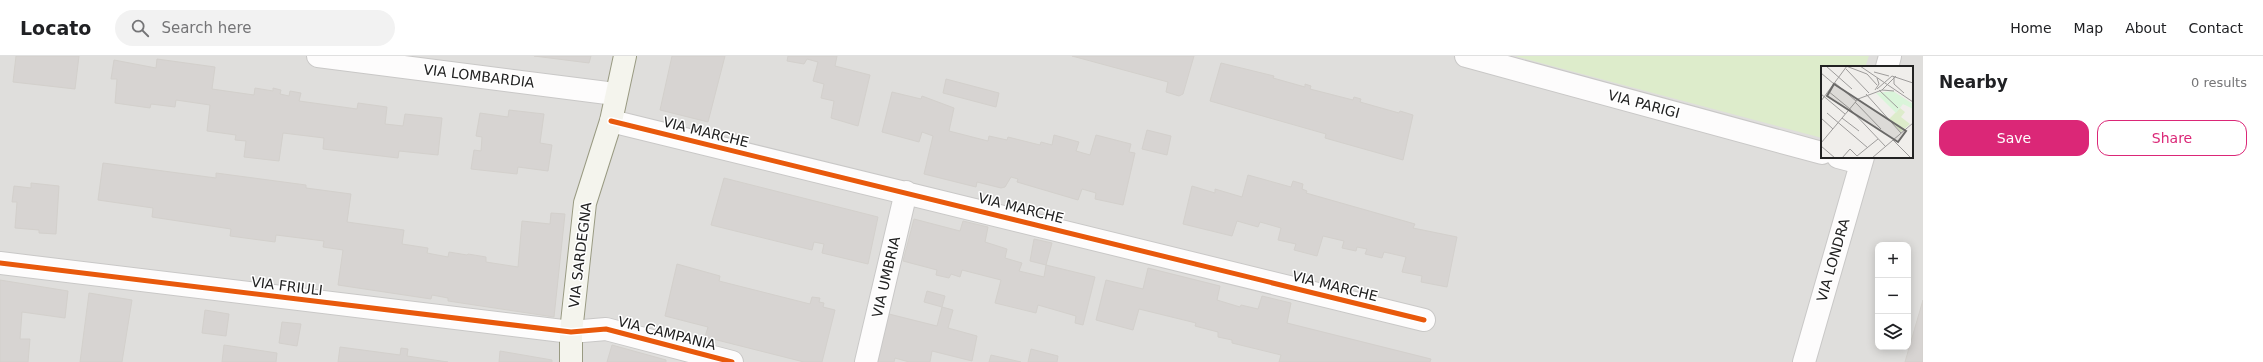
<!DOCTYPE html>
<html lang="en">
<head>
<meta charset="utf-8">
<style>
	body { margin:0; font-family:"DejaVu Sans",sans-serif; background:#f2f2f2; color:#202124 }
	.controls { position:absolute; right:12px; bottom:12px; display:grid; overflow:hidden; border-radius:8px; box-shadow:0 2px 10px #0003 }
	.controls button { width:36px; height:36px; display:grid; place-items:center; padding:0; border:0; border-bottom:1px solid #e0e0e0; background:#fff; color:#202124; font:20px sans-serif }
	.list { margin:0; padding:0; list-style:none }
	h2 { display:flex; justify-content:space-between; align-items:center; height:52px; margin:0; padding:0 16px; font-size:17px }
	h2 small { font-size:13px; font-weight:400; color:#757577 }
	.actions { display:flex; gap:8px; padding:12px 16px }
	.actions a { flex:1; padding:9px 0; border:1px solid #db2777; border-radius:12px; text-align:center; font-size:14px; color:#db2777 }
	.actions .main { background:#db2777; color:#fff }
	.icon { flex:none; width:22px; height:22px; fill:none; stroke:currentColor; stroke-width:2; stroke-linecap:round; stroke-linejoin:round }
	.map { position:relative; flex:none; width:1923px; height:306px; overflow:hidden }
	header { display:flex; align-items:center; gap:24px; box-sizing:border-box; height:56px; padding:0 20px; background:#fff; border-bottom:1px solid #e0e0e0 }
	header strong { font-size:19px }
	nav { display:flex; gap:22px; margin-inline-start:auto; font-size:14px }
	.search { width:280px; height:36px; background:#f2f2f2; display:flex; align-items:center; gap:10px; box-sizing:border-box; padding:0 14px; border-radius:22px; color:#757577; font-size:15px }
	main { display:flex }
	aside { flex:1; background:#fff }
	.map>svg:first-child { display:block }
	.residential { fill:#dfdedc; fill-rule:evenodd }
	.grass { fill:#ddeccb }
	.building { fill:#d7d4d2; stroke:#d3d0cc }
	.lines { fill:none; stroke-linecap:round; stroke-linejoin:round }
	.street-casing { stroke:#c9c8c7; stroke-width:24 }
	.secondary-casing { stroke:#999a82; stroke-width:24 }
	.street { stroke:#fdfcfc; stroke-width:22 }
	.secondary { stroke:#f4f4ed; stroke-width:22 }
	.cycleway-casing { stroke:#fff; stroke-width:8 }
	.cycleway { stroke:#e8590c; stroke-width:5 }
	.labels { text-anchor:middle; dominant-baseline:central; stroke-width:3; stroke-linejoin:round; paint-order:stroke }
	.street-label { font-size:14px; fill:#222; stroke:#fff }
	.inset-road { fill:none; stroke:#9e9c9b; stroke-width:1 }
	.view { fill:#6a6968; fill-opacity:0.15; stroke:#6a6968; stroke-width:2 }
	.inset-edge { fill:none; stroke:#222; stroke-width:2 }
</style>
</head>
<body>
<header>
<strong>Locato</strong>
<div class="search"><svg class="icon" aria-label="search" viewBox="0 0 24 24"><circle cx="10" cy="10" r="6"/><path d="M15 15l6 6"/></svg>Search here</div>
<nav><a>Home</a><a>Map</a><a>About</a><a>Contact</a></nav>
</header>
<main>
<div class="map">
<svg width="1923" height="306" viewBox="0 0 1923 306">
	<rect width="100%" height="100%" fill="#f0eeeb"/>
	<path class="residential" d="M0,0H1923V306H0ZM1822,11H1912V101H1822ZM1878,189H1908V291H1878Z"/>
	<path class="grass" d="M1515,0H1869L1865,11H1822V82Z"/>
	<path class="building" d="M16,0H79L75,33L13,26Z
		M534,0H591L589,7Z
		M672,0H725L708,66L660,54Z
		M788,0H837L835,10L870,19L858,70L831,62L834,45L821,42L824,28L813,25L818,6L807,3L804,8L787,5Z
		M1072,0H1194L1183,38L1179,40L1166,36L1168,26Z
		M157,3L215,11L212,33L254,39L255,32L273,35V32L281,34L280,38L289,40L290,35L301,37L299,45L357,53L358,47L387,51L385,68L403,70L405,58L442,62L438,99L399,95L398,102L323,93L324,82L283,77L279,105L244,101L246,85L235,84L236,79L207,75L210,49L176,44L175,51L151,48L150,52L115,47L117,23H111L114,4L156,12Z
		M1221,7L1274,20L1273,22L1305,31V28L1311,30L1310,33L1353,44L1354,41L1361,43L1360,46L1399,57L1400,55L1413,59L1403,104L1325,82L1326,78L1210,45Z
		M946,23L999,37L996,51L943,37Z
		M892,36L921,43L922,40L954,52L949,75L988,85L989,80L1007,84L1008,81L1040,89L1041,86L1052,89L1054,79L1079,86L1076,95L1090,99L1096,79L1131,88L1129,96L1135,97L1123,149L1095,143L1096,137L1082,133L1078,144L1017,126L1018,123L1011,121L1005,131L1001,132L977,126L976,131L924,118L933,80L922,76L919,86L882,76Z
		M509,54L544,58L540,87L552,89L548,115L518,111L517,118L471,113L474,94L481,95L482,81L476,80L480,57L508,61Z
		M1147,74L1171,80L1167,99L1142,93Z
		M103,107L216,122V117L306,129V132L351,138L347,166L404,174L402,188L428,192L427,197L448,201L449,196L467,199L468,198L486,201V206L518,211L522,165L550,168L551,157L565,158L554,261L448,245V242L432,239L431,243L338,229L343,194L323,191L324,185L276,179L275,186L230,180L231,173L152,161L153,152L98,144Z
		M1248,119L1291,131L1293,125L1303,128L1302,133L1307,135L1306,137L1415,168L1413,172L1457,181L1447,231L1421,226L1422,220L1402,216L1406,201L1384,196L1382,202L1365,198L1367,193L1357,191L1356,195L1342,192L1344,185L1323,180L1317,200L1294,194L1296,188L1278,184L1281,172L1260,166L1258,171L1237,165L1232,180L1183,168L1192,130L1215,137V133L1242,141Z
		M724,122L878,161L868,208L822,197L824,188L814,186L812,194L711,169Z
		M31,127L59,130L56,178L39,177V174L15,172L17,146H12L14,130L31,132Z
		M914,163L960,175L963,165L988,171L985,186L1007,193L1005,202L1022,207L1019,215L1044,221L1046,209L1095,221L1083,269L1075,267L1076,260L1038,249L1036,257L995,247L1001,224L962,214L960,221L951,218L949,222L936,219L937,214L903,205Z
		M1034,183L1052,187L1046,209L1030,205Z
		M677,208L720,220L719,225L810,248L812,241L820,242L819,246L824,247L823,251L835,254L822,306H804L705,281L708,271L665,260Z
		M1148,212L1220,230L1217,244L1240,251L1241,249L1258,253L1262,240L1291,247L1287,267L1431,303L1430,306H1279L1281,299L1232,287V284L1218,281V276L1195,270L1196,267L1139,253L1133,274L1096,264L1106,224L1143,233Z
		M0,224L68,235L65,262L22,256L20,283H30L28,306H0Z
		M927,235L945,240L942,251L924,246Z
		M89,237L132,244L122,306H80Z
		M1923,244V306H1905Z
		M942,251L953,254L948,272L977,280L972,305L932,295L930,306H909L895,302L894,306H877L889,258L937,270Z
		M205,254L229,258L226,280L202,277Z
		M282,266L301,268L297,290L279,287Z
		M224,289L277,297L276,306H222Z
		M612,289L666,304V306H607Z
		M340,291L400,299L401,292L408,293L407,300L448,306H338Z
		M1031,293L1058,300L1057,306H1028Z
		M500,295L552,304V306H499Z
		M991,299L1021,306H989Z"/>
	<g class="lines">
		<g class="street-casing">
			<path id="street" d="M318,0L615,38
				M1466,0L1822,97
				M1887,11L1890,0
				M611,65L1424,264
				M1838,101L1861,107
				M0,207L571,276L606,273L732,306
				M866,306L906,136
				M1804,306L1863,101"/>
		</g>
		<g class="secondary-casing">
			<path id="secondary" d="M571,306V276L585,147L611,65L625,0"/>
		</g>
		<use href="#street" class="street"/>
		<use href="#secondary" class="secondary"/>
		<g class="cycleway-casing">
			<path id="cycleway" d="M611,65L1424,264
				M0,207L571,276L606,273L732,306"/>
		</g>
		<use href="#cycleway" class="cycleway"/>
	</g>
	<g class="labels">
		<g class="street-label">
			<text transform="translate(479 20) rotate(7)">VIA LOMBARDIA</text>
			<text transform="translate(1644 48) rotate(15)">VIA PARIGI</text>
			<text transform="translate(706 76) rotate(14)">VIA MARCHE</text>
			<text transform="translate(1021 152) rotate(14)">VIA MARCHE</text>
			<text transform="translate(580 199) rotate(-83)">VIA SARDEGNA</text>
			<text transform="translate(1833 204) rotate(-74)">VIA LONDRA</text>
			<text transform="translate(886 221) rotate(-77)">VIA UMBRIA</text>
			<text transform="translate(287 230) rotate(7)">VIA FRIULI</text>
			<text transform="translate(1335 230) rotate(14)">VIA MARCHE</text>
			<text transform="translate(667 277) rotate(14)">VIA CAMPANIA</text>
		</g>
	</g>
	<g transform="translate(1821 10)">
		<rect width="92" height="92" fill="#f0eeeb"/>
		<path d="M79,42L84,46L80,51L89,58L80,66L68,53Z" fill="#ddeccb"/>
		<path d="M72,25L92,38V43L82,38L75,47L55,27Z" fill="#daf5da"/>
		<path class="inset-road" d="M5,0L31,23M25,0L46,8L56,19M39,0L92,36M25,3L48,27M53,6L68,10M0,7L13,18M73,11V18L83,27M14,17L35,35M56,23L71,10L92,17M54,24L58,18L56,12M58,24L77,42M61,24L73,25M7,25L29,43L65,81M0,28L24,48M45,28L80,67M0,35L26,0M34,36L60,63M6,47L47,82M0,52L12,63M21,52L38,65M72,74L90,92M0,77L37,33L61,24L75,10M0,80L14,92M36,90L57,73M21,92L29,83L36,90M51,92L92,57"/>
		<path class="view" d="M13,18L85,65L77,76L6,30Z"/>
		<rect width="92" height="92" class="inset-edge"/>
	</g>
</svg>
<div class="controls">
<button>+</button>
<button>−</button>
<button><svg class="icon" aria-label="layers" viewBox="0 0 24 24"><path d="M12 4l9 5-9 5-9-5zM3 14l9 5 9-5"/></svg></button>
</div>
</div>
<aside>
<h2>Nearby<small>0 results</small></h2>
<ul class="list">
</ul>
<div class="actions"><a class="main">Save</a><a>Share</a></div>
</aside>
</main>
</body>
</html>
